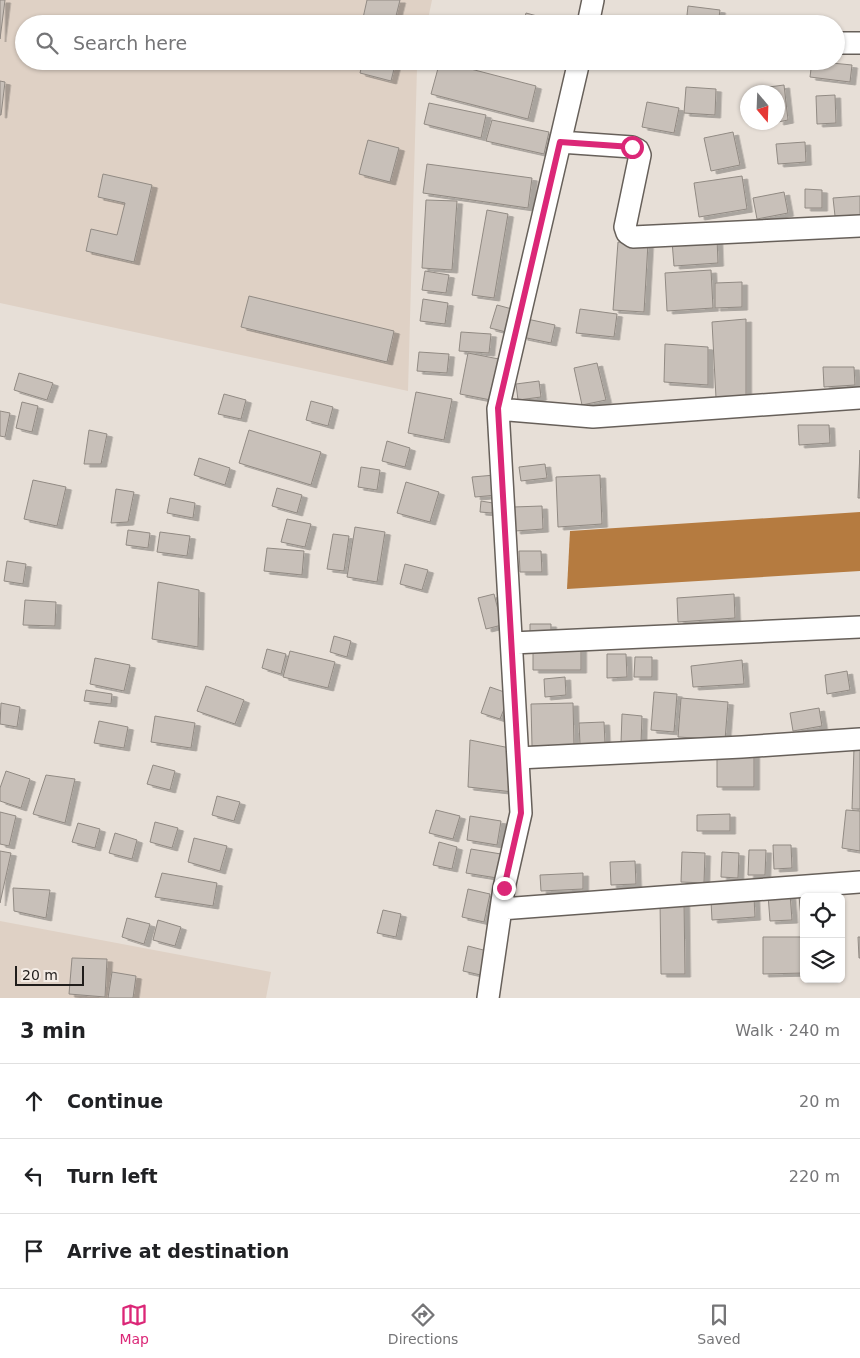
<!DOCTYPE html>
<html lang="en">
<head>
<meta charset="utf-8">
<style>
	body { margin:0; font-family:"DejaVu Sans",sans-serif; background:#f6f6f6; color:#202124 }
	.controls { position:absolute; right:15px; bottom:15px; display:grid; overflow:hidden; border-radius:8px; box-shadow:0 1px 4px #0004 }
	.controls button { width:45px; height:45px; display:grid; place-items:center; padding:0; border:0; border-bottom:1px solid #e0e0e0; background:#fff; color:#202124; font:25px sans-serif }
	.compass { position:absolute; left:740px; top:85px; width:45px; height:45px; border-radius:50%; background:#fff; box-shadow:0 1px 4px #0004; rotate:161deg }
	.scale { position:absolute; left:15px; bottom:12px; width:69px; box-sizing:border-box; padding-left:5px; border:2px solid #201d1b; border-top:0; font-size:14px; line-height:18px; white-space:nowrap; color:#201d1b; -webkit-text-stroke:4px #f4ece5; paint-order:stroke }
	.stop { position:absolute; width:15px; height:15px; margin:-11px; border:4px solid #db2777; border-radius:50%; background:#fff }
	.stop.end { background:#db2777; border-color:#fff; box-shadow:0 1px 5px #0008 }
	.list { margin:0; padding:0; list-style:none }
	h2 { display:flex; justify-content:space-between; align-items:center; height:65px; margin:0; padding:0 20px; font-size:21px }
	h2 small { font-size:16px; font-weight:400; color:#757577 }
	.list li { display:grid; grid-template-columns:32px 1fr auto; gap:15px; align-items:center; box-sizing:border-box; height:75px; padding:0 20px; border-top:1px solid #e0e0e0 }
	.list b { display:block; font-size:19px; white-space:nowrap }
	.list em { font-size:16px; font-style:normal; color:#757577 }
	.icon { flex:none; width:28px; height:28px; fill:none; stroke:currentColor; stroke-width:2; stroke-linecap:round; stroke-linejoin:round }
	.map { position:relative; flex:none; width:860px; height:998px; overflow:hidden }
	.search { position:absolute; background:#fff; box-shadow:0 1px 4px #0004; left:15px; right:15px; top:15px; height:55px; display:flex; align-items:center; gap:12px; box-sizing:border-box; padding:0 18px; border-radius:28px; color:#757577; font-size:19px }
	.sheet { height:290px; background:#fff }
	nav { display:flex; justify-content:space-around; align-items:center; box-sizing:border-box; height:70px; border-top:1px solid #e0e0e0; background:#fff; font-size:14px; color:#757577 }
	nav a { display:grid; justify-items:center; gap:2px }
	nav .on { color:#db2777 }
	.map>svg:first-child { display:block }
	.built { fill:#dfd1c5 }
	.water { fill:#b57b40 }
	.building { fill:#c8c0b9; stroke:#918a83; filter:url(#shadow) }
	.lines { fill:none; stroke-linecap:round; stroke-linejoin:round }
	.minor-casing { stroke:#67605a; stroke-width:24 }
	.minor { stroke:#fff; stroke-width:21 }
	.route { stroke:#db2777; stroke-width:6 }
</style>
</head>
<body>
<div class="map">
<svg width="860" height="998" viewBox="0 0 860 998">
	<defs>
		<filter id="shadow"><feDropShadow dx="5.5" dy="3" stdDeviation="0" flood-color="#0004"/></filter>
	</defs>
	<rect width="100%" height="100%" fill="#e7dfd7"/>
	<path class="built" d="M0,0H432L427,24H24V61H419L417,68L408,391L0,303Z
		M0,921L271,972L266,998H0Z"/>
	<path class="water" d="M860,512V571L567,589L570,531Z"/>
	<path class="building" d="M0,0H5L0,39Z
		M367,0H400L394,24H385L363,18Z
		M688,6L720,10L718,24H686Z
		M526,13L552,20L551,24H523Z
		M363,61H396L391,81L360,73Z
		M440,61L536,86L528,119L431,94Z
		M812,61L852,65L850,82L810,77Z
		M0,81L5,82L1,115H0Z
		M784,85L788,120L778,122V92H761V88Z
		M686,87L716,89L715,115L684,113Z
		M835,95L836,123L817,124L816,96Z
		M647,102L679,108L674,133L642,127Z
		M429,103L486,115L481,138L424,124Z
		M492,120L549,132L544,154L486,141Z
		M733,132L740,165L711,171L704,138Z
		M368,140L399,148L390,182L359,174Z
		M805,142L806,162L778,164L776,144Z
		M427,164L532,178L528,208L423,193Z
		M103,174L152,185L134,262L86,251L91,229L117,235L125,203L98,197Z
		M742,176L747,209L699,217L694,183Z
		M805,189L822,190V208H805Z
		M784,192L788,213L757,219L753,198Z
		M860,196V215L835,216L833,198Z
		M426,200L457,201L452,270L422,268Z
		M487,210L508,214L494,298L472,295Z
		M717,238L718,263L674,266L672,241Z
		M618,242L648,243L644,312L613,310Z
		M711,270L713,308L667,311L665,273Z
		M425,271L449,275L446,293L422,290Z
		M742,282V307L715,308V283Z
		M249,296L394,331L387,362L241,327Z
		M423,299L448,303L445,324L420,321Z
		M497,305L512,309L506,332L490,328Z
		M580,309L617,314L614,337L576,333Z
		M527,319L555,325L551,343L522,337Z
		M746,319V397L716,398L712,322Z
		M461,332L491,334L489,353L459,351Z
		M665,344L708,347V385L664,382Z
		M419,352L449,354L447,373L417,371Z
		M468,353L504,360L496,401L460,394Z
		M597,363L606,400L582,405L574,368Z
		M823,367H854L855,385L824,387Z
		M19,373L53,383L47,400L14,390Z
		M539,381L541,397L518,400L516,384Z
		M416,392L452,399L444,440L408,433Z
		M224,394L246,400L241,419L218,414Z
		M311,401L333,407L328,426L306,420Z
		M22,402L38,406L32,432L16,428Z
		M0,411L10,413L5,437L0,436Z
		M798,425H829L830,443L799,445Z
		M89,430L107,434L101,464H84Z
		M249,430L321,452L311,485L239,463Z
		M387,441L410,448L405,467L382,461Z
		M860,450V498H858Z
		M199,458L230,468L225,485L194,475Z
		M545,464L547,478L521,481L519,467Z
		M361,467L380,470L377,490L358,487Z
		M495,475L497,495L475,497L472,477Z
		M600,475L602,524L558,527L556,477Z
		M33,480L66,487L57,526L24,519Z
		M406,482L439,492L430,522L397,513Z
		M277,488L302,495L297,513L272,506Z
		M116,489L134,492L128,522L111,523Z
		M170,498L195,503L193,518L167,513Z
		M481,501L493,503L492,513L480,512Z
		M542,506L543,529L515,531L513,507Z
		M287,519L311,524L305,547L281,542Z
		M355,527L385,532L377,582L347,577Z
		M128,530L150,533L148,548L126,545Z
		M160,532L190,536L187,556L157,552Z
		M333,534L349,536L344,571L327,569Z
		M267,548L304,551L302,575L264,571Z
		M519,551H541L542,572H520Z
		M7,561L26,564L23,584L4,581Z
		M405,564L428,570L422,590L400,584Z
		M158,582L199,590L198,647L152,639Z
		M494,594L502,625L486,629L478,598Z
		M734,594L735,618L678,622L677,598Z
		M25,600L56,602L55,626L23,625Z
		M530,624H551V633H530Z
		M334,636L351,641L347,657L330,652Z
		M533,648H581V670H533Z
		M267,649L286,654L281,674L262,668Z
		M290,651L335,662L328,688L283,677Z
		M607,654H626L627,677L607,678Z
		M635,657H652V677H634Z
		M95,658L130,665L124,691L90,684Z
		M742,660L744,684L693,687L691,666Z
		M847,671L850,690L827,694L825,675Z
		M565,677L566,695L545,697L544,679Z
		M206,686L244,700L235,724L197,711Z
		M490,687L510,694L500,719L481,713Z
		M86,690L112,694L111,704L84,701Z
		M654,692L677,694L674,732L651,730Z
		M681,698L728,702L725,740L678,737Z
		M1,703L20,707L17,727L0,724Z
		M573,703L574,745L532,746L531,704Z
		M819,708L822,726L793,731L790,713Z
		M622,714L642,716L641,744L621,743Z
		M155,716L195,723L191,748L151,742Z
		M99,721L128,727L124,748L94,743Z
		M604,722L605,743L580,744L579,723Z
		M470,740L510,748L513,792L468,787Z
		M854,748L860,749V809H852Z
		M717,753L754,754V787H717Z
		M153,765L175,771L170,790L147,784Z
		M6,771L30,779L21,808L0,801V788Z
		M46,775L75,779L65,823L33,814Z
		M217,796L240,802L234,821L212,815Z
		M436,810L460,816L453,839L429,833Z
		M846,810L860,811V851L842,848Z
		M0,812L16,816L9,846L0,844Z
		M730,814V831H697V815Z
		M470,816L501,821L497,845L467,840Z
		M155,822L178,828L172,848L150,842Z
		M78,823L100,829L95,848L72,842Z
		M115,833L137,840L132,859L109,853Z
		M194,838L227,846L220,871L188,862Z
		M439,842L457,847L452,869L433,865Z
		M773,845H791L792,868L774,869Z
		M471,849L501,854L497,878L466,873Z
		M749,850H766L765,875H748Z
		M0,851L11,853L0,903Z
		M682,852L705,853L704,883L681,882Z
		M722,852L739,853L738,878L721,877Z
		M635,861L636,884L611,885L610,862Z
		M162,873L217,883L213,906L155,897Z
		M583,873V889L541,891L540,875Z
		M13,888L50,890L46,918L14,911Z
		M468,889L490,894L484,922L462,917Z
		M790,894L792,920L770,921L768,895Z
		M822,894V897H804V928H802L799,896Z
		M754,897L755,917L712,920L711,901Z
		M660,901H684L685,974H661Z
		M383,910L401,914L396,937L377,933Z
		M127,918L150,924L144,944L122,937Z
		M158,920L181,927L175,946L153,940Z
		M763,937H804V973L763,974Z
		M858,937H860V958H859Z
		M468,946L491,952L485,976L463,971Z
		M72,958L107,959L105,997L69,994Z
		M112,972L136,976L133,998H108Z"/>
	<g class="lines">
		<g class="minor-casing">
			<path id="minor" d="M588,24L593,0
				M836,43H860
				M560,142L632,147L638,150L640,155L625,227L627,233L633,237L860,226
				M498,409L593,417L860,398
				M512,643L860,627
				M518,758L742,747L860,739
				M501,909L860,882
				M488,998L504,888L521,813L498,409L579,61"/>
		</g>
		<use href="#minor" class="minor"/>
	</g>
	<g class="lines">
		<path class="route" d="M504,888L521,813L498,408L560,142L632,147"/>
	</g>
</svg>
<div class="controls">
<button><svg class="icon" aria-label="locate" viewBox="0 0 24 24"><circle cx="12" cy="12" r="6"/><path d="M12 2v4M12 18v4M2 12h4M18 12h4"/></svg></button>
<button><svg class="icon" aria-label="layers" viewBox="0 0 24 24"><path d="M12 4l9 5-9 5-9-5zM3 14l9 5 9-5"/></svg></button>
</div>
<svg class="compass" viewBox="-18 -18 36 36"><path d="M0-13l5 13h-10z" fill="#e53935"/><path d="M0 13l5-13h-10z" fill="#757577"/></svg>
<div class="scale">20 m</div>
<div class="stop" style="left:632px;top:147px"></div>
<div class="stop end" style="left:504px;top:888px"></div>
<div class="search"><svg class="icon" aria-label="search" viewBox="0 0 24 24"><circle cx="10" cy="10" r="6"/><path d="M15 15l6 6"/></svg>Search here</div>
</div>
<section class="sheet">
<h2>3 min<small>Walk · 240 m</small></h2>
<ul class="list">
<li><svg class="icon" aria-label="ahead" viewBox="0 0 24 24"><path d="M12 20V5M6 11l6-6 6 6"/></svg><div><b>Continue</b></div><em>20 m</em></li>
<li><svg class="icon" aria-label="left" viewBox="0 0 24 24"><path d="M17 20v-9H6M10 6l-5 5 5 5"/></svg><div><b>Turn left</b></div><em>220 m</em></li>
<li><svg class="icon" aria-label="arrive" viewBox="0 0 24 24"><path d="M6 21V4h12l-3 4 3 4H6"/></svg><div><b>Arrive at destination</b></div></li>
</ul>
</section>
<nav>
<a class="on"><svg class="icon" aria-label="map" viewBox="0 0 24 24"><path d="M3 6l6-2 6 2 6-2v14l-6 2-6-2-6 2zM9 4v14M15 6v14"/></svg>Map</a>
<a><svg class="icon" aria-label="directions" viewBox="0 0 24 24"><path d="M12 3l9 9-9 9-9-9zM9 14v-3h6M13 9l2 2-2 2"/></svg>Directions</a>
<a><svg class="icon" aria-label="saved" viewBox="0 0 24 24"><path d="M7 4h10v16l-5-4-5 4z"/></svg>Saved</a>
</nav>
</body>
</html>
